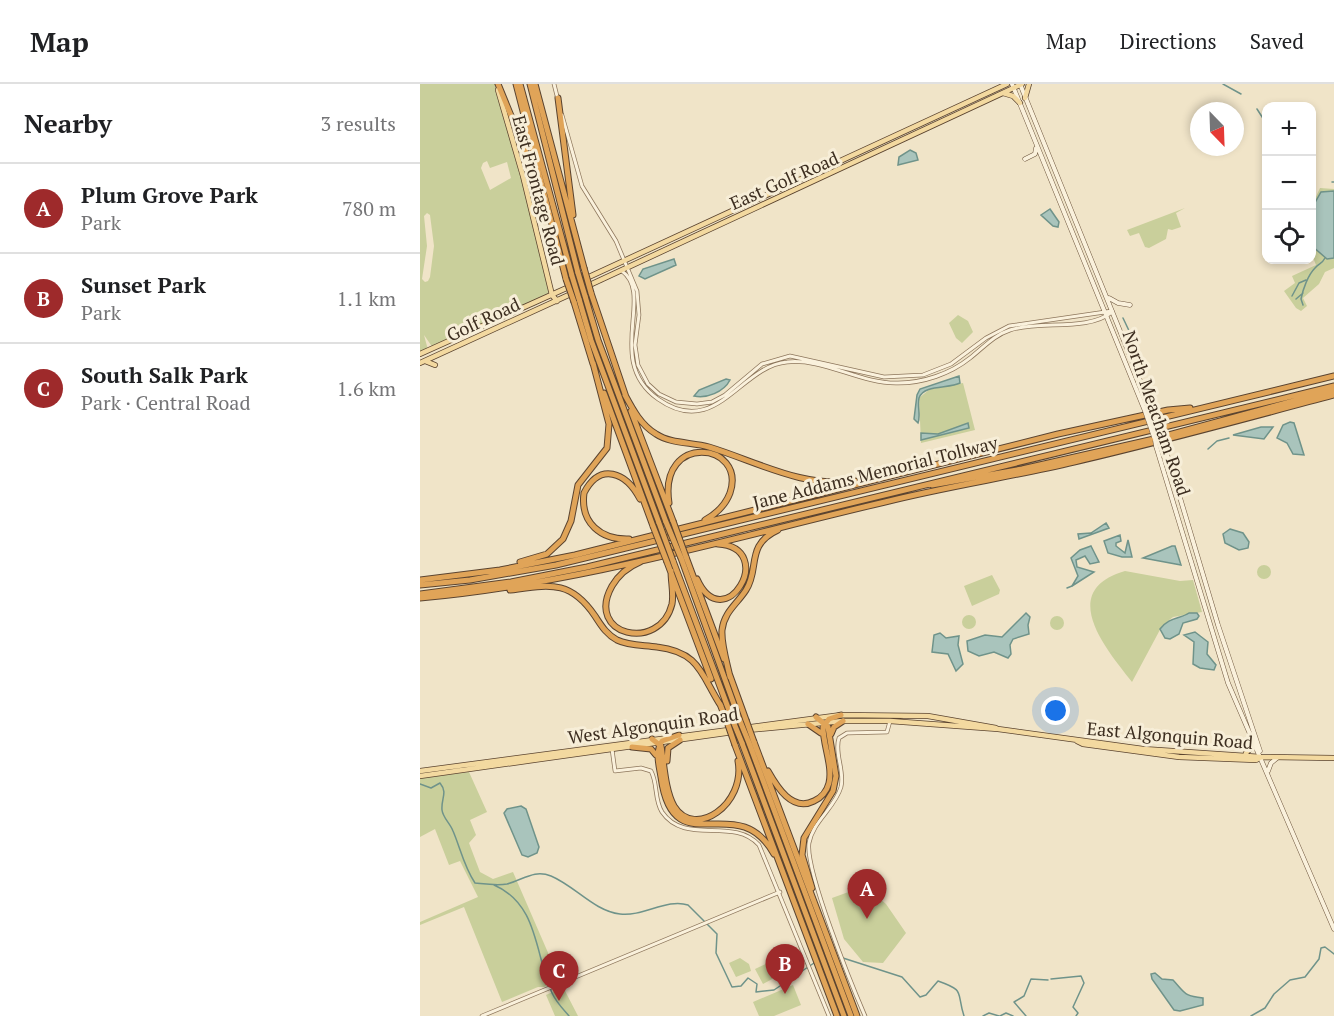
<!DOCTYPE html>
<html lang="en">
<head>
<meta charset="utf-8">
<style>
	body { margin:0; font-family:"PT Serif",serif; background:#f6f6f6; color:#202124 }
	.controls { position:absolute; right:18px; top:18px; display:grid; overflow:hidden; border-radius:12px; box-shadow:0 3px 9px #0003 }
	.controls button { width:54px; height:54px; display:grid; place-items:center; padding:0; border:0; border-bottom:2px solid #e0e0e0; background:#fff; color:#202124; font:30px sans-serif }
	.compass { position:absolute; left:770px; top:18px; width:54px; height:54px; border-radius:50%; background:#fff; box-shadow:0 3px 9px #0003; rotate:157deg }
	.you { position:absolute; left:636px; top:627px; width:21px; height:21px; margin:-15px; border:4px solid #fff; border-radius:50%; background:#1a73e8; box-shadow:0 0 0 9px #1a73e833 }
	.badge { display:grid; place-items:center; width:39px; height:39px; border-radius:50%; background:#9e2a2b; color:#fff; font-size:20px; font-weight:700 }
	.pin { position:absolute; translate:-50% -50px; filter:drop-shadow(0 2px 3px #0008) }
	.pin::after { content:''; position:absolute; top:32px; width:21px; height:18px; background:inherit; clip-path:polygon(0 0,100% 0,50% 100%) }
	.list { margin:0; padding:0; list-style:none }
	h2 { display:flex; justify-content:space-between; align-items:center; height:78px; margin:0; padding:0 24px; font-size:26px }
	h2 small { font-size:20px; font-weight:400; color:#757577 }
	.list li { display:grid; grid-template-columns:39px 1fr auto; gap:18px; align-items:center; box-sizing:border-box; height:90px; padding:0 24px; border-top:2px solid #e0e0e0 }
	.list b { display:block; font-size:22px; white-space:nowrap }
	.list p { margin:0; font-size:20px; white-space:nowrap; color:#757577 }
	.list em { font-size:20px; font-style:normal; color:#757577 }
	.icon { flex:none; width:33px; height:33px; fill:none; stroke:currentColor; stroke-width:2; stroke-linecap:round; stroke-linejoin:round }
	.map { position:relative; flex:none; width:914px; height:932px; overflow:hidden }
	header { display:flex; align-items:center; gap:36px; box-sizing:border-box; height:84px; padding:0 30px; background:#fff; border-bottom:2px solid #e0e0e0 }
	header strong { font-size:28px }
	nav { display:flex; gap:33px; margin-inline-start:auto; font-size:21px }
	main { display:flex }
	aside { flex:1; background:#fff }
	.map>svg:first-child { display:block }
	.green { fill:#c9cf9b; fill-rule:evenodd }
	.water { fill:#a9c4bc; stroke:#6f938a; stroke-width:1.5 }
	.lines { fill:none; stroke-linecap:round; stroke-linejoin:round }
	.stream { stroke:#6f938a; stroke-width:1.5 }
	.tertiary-casing { stroke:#8d765c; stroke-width:4.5 }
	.secondary-casing { stroke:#6f573f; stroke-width:5 }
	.primary-casing { stroke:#5b4430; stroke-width:6 }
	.motorway-casing { stroke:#5b4430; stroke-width:7 }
	.tertiary { stroke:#faf1dc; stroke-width:3 }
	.secondary { stroke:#faf1dc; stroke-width:4 }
	.primary { stroke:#f3d9a0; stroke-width:4.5 }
	.motorway { stroke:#e0a458; stroke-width:5 }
	.secondary-bridge-casing { stroke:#6f573f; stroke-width:5; stroke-linecap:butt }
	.motorway-bridge-casing { stroke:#5b4430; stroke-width:7; stroke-linecap:butt }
	.secondary-bridge { stroke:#faf1dc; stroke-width:4 }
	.motorway-bridge { stroke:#e0a458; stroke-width:5 }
	.labels { text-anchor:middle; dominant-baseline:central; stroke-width:6; stroke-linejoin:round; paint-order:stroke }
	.street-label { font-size:18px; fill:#3d2e20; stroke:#f7eed8 }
</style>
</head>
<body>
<header>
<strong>Map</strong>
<nav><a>Map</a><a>Directions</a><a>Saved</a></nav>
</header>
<main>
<aside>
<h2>Nearby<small>3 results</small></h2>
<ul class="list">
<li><span class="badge">A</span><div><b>Plum Grove Park</b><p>Park</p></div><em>780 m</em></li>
<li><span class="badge">B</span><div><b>Sunset Park</b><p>Park</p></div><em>1.1 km</em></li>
<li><span class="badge">C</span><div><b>South Salk Park</b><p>Park · Central Road</p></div><em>1.6 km</em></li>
</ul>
</aside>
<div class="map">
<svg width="914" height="932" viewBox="0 0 914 932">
	<rect width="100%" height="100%" fill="#f0e4c8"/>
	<path class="green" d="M0,0H76L132,211L13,264L4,251L8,266L0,270ZM67,77L70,84L87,78L91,94L70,106L61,84L63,79ZM7,129L10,131L14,162L10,193L8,197L5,198L2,195L7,162L4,132Z
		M900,104L914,105V184L905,188L899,200L883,214L887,222L881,227L876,224L864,207L875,199L872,192L896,181C886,158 889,125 900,104Z
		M765,124L756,129L761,143L752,146L748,145L746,155L729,164L725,163L719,149L710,152L707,146Z
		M538,231L548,237L553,248L542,259L536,254L529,239Z
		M543,299L555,346L501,359L499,314L510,305Z
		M837 488a7 7 0 1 1 14 0a7 7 0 1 1-14 0Z
		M705,487L760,497L773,496L782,528L753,533L742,542L712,598C687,566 636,507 705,487Z
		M572,491L580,506L579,510L552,522L544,502Z
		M542 538a7 7 0 1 1 14 0a7 7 0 1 1-14 0Z
		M630 539a7 7 0 1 1 14 0a7 7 0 1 1-14 0Z
		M49,688L67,728L50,736L56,751L49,759L60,788L73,795L93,788L139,894L124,903H118L82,918L44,823L0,841V838L58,813L40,777L29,781L15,745L0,753V694Z
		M445,802L466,820L486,849L463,879L443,878L424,855L412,814Z
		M360,873L367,887L343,900L335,885Z
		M320,874L329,880L331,887L316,893L309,879Z
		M373,901L381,921L354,932H339L333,918Z
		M143,903L158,932H135L126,911Z"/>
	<path class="water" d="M490,66L496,69L498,76L478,81L479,73Z
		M914,107V174L907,175L892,162V124L901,108Z
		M630,125L639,138L638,143L633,142L621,131Z
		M254,175L256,181L225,195L219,192L223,185Z
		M539,292L540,299C529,305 504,300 499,314C497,322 501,331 498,339L494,335L497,311L500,305Z
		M306,295L310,296C304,308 286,315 274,312L279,306Z
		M870,338L874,339L884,371L873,370L867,359L857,354L863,341Z
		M548,339L549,344L501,356V349L518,350Z
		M841,343H853L844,355L813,351Z
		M686,439L689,444L659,455L658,450L671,449Z
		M810,445L823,449L829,458L828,464L819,466L805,459L803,450Z
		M700,451L701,457L696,459V462L705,469L708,456L712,473H702L688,469L684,457Z
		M671,462L679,478L670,480L665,472L656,476L657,483L674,488L652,502L658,492L651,474L660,466Z
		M755,462L761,481L723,474L752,462Z
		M606,529L610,533L608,541L609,550L593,555L590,561L591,570L588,574L574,568L559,572L548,567L547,557L565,551L582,553Z
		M769,529H777L779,532L777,535L763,539L759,550L750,555L745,554L740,545C749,533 760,535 769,529Z
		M775,548L788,558L787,570L796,581L794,586L780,584L773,580L774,558L764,551Z
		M520,549L526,554L539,552L538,561L543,580L536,587L528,570L512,568L514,551Z
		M101,722L106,725L119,763L117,769L108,773L102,771L84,729L87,725Z
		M735,889L742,895L753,896C766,910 764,912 783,914V921L760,927L754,926L732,895L731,890Z"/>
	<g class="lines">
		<path class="stream" d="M803,0L821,10
			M837,25L846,39
			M912,98H914
			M872,212L879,199L886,196
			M876,215L883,209
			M883,221L881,215C883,205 888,191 895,184C899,179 902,180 905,174
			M703,234L712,253
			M788,365L797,357L809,354
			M647,504L652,502
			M0,700L11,704L20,699C28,709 21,714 22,726C23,734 30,739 33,747C40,763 44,783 55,799C65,800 77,802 87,800C103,796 114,785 131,792C155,802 174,827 200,830C223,833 247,814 268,821L297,850L296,869L312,903L321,902L328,894L337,900L336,908L354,906L394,879
			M74,801C119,820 115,872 132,909C136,918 143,925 149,932
			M423,874L482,893L500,913L506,911L518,897C546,907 536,907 544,932
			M631,895L661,892L664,899L653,923L658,929L656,932
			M563,932L569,929L579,932
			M580,932L586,929L593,932
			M606,932L594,918L604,912L611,895L628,896
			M831,932L845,924L854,910L870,896L885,893L899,875L901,864L905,863L914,870"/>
		<g class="tertiary-casing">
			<path id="tertiary" d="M134,0L138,16
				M142,31L162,102L196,157L217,207L219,231L215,261L218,281L228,300L239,310L256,318L277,320L292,318L305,311L342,280L370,272L464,293L503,291L531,280L566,254L589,242L692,227
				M202,187C235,211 184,277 238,315C296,356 320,282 367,278C404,274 440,300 478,299C503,299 530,290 550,274C563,264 574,251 590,246C620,236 667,248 692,228
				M192,665L195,687L221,684L231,687C238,700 234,715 242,728C265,762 313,732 339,761L409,932
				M62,932L360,808
				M445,932C432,902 385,786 389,759C393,737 415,724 421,703C425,687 414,669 419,654L427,649L467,648L470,637"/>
		</g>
		<g class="secondary-casing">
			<path id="secondary" d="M592,0L725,327
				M600,0L732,326
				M605,75L615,70L616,64
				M689,214L698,219L710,221
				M744,360L798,541L840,667
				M736,362L808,599L914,845
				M848,687L851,679L857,674"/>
		</g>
		<g class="primary-casing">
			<path id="primary" d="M78,6L103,92L132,211L137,217
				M583,9L593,12L600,19
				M605,14L609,0
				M158,198L587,0
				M161,205L602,0
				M0,270L151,202
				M5,277L15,281
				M0,279L153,209
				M328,646L423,637H470L578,645L723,665L841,673
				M657,657L663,660L759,673L836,676L841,673L914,674
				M826,669L831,664V653
				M0,687L421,631L508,632L576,644
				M0,692L320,647"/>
		</g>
		<g class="motorway-casing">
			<path id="motorway" d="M78,0L117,95
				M96,0L146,195
				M100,0L152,192
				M110,0L158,189
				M115,0L164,184
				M138,14L153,131
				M171,209L206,313
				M165,212L178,256L246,438
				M159,215L171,256L239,439
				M154,218L173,280
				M184,309L233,442
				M205,311C213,326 221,341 236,350C251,360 272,358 289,363C338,378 382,404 435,397
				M211,327L253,437
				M512,401L602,385L734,355L914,306
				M249,419C238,348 327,358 310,409C305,422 296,430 285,436
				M209,455C181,456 160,439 164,409C180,378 206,388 220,415
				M266,473L304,575
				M261,474L320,637
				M253,477L313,637
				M100,478L127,470L143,455L151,437L158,401L187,364L189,340L173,279
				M220,478C208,483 199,490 192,502C164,552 240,569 252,520C254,510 251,498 251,487
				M247,478L291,595
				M277,495C304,555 359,464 298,460
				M0,496L80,486L155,471L638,350L748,326L770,324
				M0,501L50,496L136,481L914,292
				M90,506C129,501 150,495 175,532C181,541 186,550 197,556C209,562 224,561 237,563C280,568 281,591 301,622
				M0,510L91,498L167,483L914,302
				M0,514C157,500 312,454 465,418C528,402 591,393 654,378C741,358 827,334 914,311
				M309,589L326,636
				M310,593C307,579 301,560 302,546C304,528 317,520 326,506C340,485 325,461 358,446
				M300,620L307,638
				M388,640L401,649
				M411,650L414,643L423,637
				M259,651L242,657C235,668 239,681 241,693C253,783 317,703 354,770
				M232,655L241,662C244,679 245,706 254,722C275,756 326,720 318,677
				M334,658L437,932
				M322,659L424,932
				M329,659L431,932
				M315,661L417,932
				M212,663L231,665L236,671
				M247,677L248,664L260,656
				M348,687C357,703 372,728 394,717C401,714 407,707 409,699C413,682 403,661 403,643L409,635L421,631
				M392,804L382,771L384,754L413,707L416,692L408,643L396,633"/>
		</g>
		<use href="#tertiary" class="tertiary"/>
		<use href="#secondary" class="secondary"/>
		<use href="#primary" class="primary"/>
		<use href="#motorway" class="motorway"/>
		<g class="secondary-bridge-casing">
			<path id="secondary-bridge" d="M732,326L741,350
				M725,327L734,353
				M743,354L744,360
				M735,356L736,362"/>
		</g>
		<g class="motorway-bridge-casing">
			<path id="motorway-bridge" d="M164,184L171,209
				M158,189L165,212
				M152,192L159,215
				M146,195L154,218
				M253,437L266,473
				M246,438L261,474
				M239,439L253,477
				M233,442L247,478
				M326,636L334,658
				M313,637L322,659
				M320,637L329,659
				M307,638L315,661"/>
		</g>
		<use href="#secondary-bridge" class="secondary-bridge"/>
		<use href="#motorway-bridge" class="motorway-bridge"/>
	</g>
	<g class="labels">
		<g class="street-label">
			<text transform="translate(364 96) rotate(-24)">East Golf Road</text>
			<text transform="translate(119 106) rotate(75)">East Frontage Road</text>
			<text transform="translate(63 235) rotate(-25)">Golf Road</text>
			<text transform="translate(737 329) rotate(71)">North Meacham Road</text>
			<text transform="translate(455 388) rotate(-14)">Jane Addams Memorial Tollway</text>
			<text transform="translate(233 641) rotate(-8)">West Algonquin Road</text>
			<text transform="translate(750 651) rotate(5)">East Algonquin Road</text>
		</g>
	</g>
</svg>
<div class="controls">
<button>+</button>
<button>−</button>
<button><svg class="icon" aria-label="locate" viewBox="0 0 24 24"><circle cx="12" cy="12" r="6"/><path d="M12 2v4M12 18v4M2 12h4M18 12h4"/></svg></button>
</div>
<svg class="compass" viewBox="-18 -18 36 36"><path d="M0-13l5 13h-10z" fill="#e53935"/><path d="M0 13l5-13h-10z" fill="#757577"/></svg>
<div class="you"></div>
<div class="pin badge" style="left:447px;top:835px">A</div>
<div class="pin badge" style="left:365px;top:910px">B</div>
<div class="pin badge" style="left:139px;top:917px">C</div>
</div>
</main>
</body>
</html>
